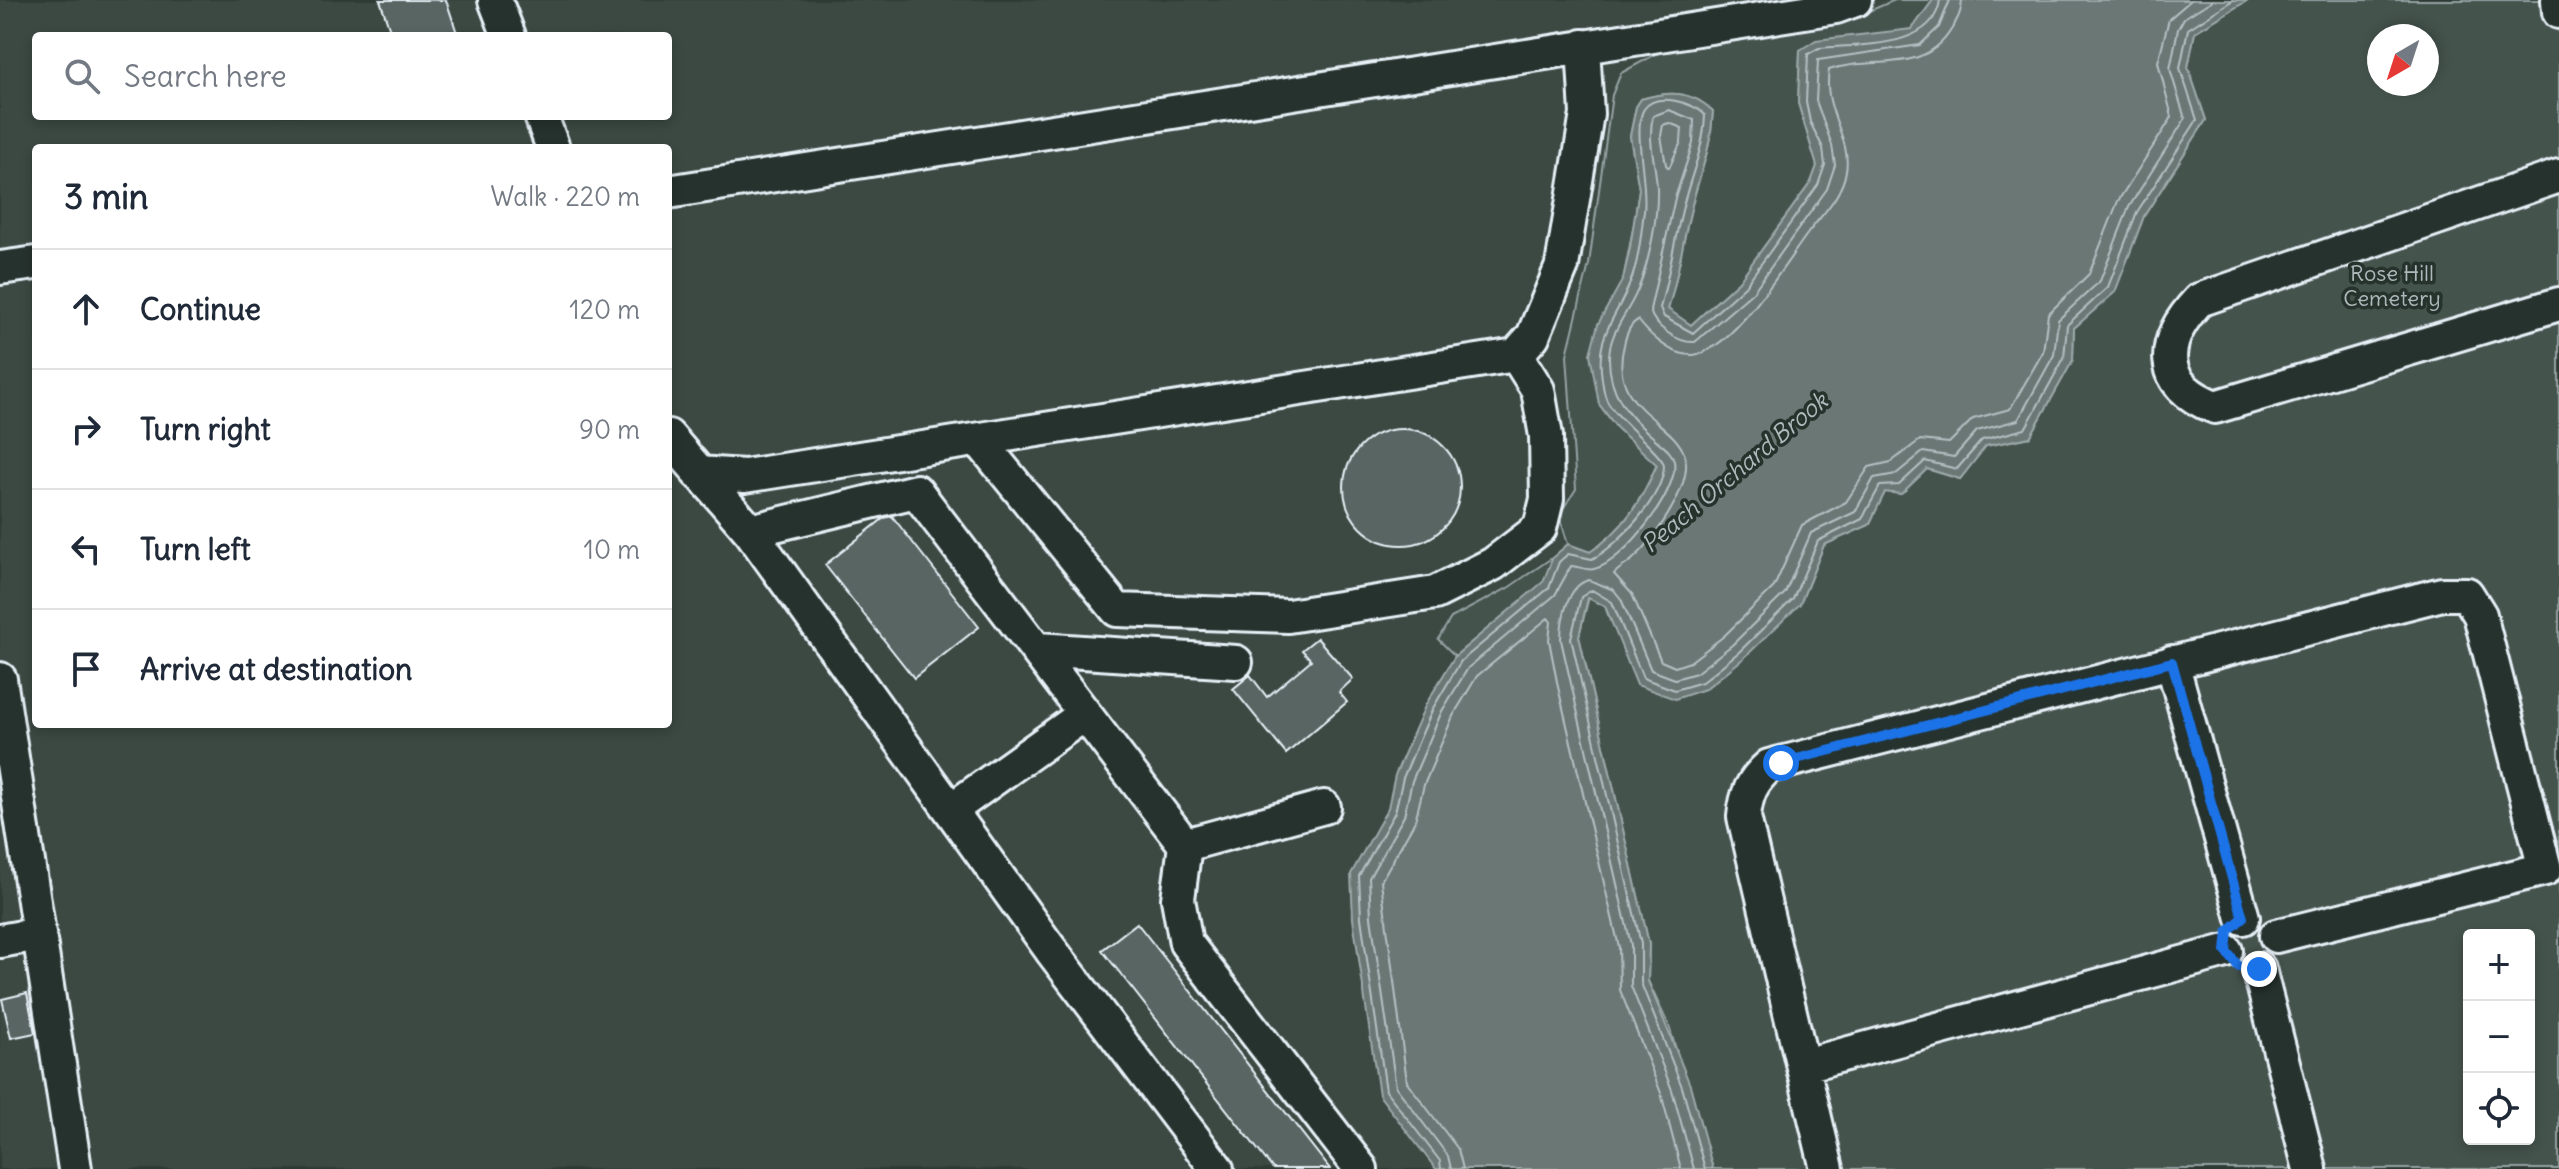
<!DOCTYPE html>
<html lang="en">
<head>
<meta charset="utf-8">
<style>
	body { margin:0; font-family:Delius,sans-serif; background:#f6f6f7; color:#1f2937 }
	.controls { position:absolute; right:24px; bottom:24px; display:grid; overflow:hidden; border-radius:8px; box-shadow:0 4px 12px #0003 }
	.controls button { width:72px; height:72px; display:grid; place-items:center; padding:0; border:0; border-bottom:2px solid #e0e1e3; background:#fff; color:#1f2937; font:40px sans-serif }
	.compass { position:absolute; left:2367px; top:24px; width:72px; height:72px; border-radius:50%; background:#fff; box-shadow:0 4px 12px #0003; rotate:219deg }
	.stop { position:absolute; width:24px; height:24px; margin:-18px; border:6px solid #1a73e8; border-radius:50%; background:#fff }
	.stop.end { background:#1a73e8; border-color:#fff; box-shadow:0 2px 8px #0008 }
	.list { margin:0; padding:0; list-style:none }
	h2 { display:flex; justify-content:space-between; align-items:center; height:104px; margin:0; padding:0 32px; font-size:34px }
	h2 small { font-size:26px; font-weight:400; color:#747a83 }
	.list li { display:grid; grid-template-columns:52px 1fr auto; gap:24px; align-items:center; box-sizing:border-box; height:120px; padding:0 32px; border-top:2px solid #e0e1e3 }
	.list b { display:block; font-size:30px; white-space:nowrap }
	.list em { font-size:26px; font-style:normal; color:#747a83 }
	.icon { flex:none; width:44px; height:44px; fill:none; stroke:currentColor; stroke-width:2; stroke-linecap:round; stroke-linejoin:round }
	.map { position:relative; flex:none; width:2559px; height:1169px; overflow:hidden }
	.search { position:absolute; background:#fff; box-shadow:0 4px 12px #0003; left:32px; top:32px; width:640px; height:88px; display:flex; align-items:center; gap:20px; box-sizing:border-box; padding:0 28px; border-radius:8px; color:#747a83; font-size:30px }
	.panel { position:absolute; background:#fff; box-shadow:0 4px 12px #0003; left:32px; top:144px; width:640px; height:584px; border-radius:8px }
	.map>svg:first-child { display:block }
	.built { fill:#3b4843; fill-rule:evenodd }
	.green { fill:#45524e; stroke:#96a2a3; stroke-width:2; fill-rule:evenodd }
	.water { fill:#6b7775; stroke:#9da8a9; stroke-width:2 }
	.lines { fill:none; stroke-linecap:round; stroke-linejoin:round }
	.shore { stroke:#b6c0c4; stroke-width:2 }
	.building { fill:#596563; stroke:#e8f1f8; stroke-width:2 }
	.minor-casing { stroke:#e8f1f8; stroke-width:38 }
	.minor { stroke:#26332d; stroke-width:32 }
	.route { stroke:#1a73e8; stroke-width:10 }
	.labels { text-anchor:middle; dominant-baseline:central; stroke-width:7; stroke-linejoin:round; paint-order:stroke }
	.park-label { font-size:22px; fill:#afb9bc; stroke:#26332d }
	.water-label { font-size:24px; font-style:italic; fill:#b0babd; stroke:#26332d }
</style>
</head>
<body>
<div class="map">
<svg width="2559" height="1169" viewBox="0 0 2559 1169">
	<rect width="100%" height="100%" fill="#2e3b35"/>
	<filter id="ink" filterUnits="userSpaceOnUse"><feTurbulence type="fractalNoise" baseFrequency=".0125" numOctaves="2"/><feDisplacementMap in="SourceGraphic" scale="16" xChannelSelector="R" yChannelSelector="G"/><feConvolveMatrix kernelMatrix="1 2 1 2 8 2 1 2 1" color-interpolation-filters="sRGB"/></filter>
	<g filter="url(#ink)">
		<path class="built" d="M0,0H1895L1849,20L1667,48L1621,73L1612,95L1589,264L1567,355L1576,490L1559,515L1568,544L1508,588L1451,618L1439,639L1455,656L1426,704L1395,775L1388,808L1351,874L1379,1095L1436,1169H0ZM36,36H668V116H36ZM36,148H668V724H36Z"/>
		<path class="green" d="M1895,0H1933L1912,29L1800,50L1798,103L1817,166L1811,182L1739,281L1691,325L1668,310C1679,274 1683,237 1693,201C1702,167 1711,149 1713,111C1691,90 1669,91 1641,99L1636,107L1630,136L1639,189L1635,218L1599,404L1617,428L1657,464C1641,501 1624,529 1590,552L1568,544L1559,515L1576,489L1567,355L1589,264L1612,95L1621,73L1667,48L1848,20Z
			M2248,0H2559V1169H1713L1669,1026L1648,981L1649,944L1579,636L1589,597L1605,606L1610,621L1800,604L1824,545L1869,525L1885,492L1901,494L1927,469L1960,479L1986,446L2030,437L2073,360L2074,328L2115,292L2144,216L2206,120L2188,67L2195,32ZM2379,36H2427V84H2379ZM2469,935H2529V1139H2469Z
			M1553,557L1544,582L1455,656L1438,639L1451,618L1508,588Z"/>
		<path class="water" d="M1933,0H2248L2195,32L2188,67L2206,120L2144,216L2115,292L2074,328L2073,360L2030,437L1986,446L1960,479L1927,469L1901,494L1885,492L1869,525L1824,545L1800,604L1744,658L1705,689L1675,699L1637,685L1605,606L1588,598L1579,636L1649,944L1648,981L1690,1085L1713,1169H1436L1379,1095L1353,919L1351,874L1388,808L1395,775L1426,704L1455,656L1543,582L1553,557L1568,544L1590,552C1624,530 1641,501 1657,465L1617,428L1599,404L1590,354L1598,324L1623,279L1630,248L1639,189L1630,136L1636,107L1641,99C1669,91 1691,90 1713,111C1711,148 1702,167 1693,201C1683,237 1679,274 1668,309L1691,325L1739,281L1811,182L1817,166L1798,103L1800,50L1816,40L1912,29Z"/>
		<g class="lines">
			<path class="shore" d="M1962,0C1962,12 1957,20 1951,30C1923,76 1871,55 1829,70C1822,111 1852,137 1846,171C1842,196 1823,213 1808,233C1786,262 1732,352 1693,355C1671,356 1650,335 1638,320C1630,324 1626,335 1624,345C1606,414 1684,421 1686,463C1688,490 1653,542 1633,559C1627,565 1619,568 1614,574L1632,594L1661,661L1675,667L1690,662L1724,636L1774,587L1802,525L1846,502L1869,467L1891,462L1920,440L1949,443L1973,419L2010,409L2043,352L2048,314L2089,274L2118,201L2172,117L2158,62L2169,19L2191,0
				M1669,123L1682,128L1681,142L1669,168L1666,165L1661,136L1663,125Z
				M1441,1169L1440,1161L1386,1091L1361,918L1359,876L1395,812L1403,778L1433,708L1461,661L1549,588L1559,562L1568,554L1592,559C1618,546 1664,496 1664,465C1664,456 1616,417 1608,403C1604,396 1603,387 1602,379C1595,334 1615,321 1630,283C1639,261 1641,234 1644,211C1648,184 1632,127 1644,109C1656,91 1694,103 1705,115C1704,146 1693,170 1685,199C1675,235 1670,272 1660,308L1664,317L1693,333L1745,286L1818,185L1825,165L1823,148L1810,122L1806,102L1808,54L1819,48C1857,44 1934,50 1940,0
				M1451,1169L1448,1156L1396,1087L1371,917L1369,878L1404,816L1412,781L1442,711L1468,668L1555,595L1571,566C1578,566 1586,571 1594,569C1623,563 1680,490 1674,461C1672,451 1661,445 1654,438C1628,416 1608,393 1609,356C1610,329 1632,309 1640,284C1650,257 1658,217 1657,188C1656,163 1647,142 1653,116L1669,110L1694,120L1693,143L1675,198L1650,310C1654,327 1678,343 1695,342L1753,292L1827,189L1835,165L1832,145L1816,101L1818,60L1920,45L1939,27L1950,0
				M1463,1169L1458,1149L1407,1082L1381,881L1415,821L1424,785L1453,716L1477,676L1548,618L1551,622L1549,640L1558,687L1619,947L1620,990L1661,1093L1681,1169
				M1694,1169L1672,1090L1631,986V945L1561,640C1561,620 1567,585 1589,580L1614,590L1621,599L1651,670L1675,679L1696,673L1732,645L1785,593L1811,533L1855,512L1874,478L1896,474L1923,452L1954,457L1977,431L2018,420L2054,355L2058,320L2100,281L2129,207L2185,119L2170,69L2178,29L2184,18L2213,0
				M1705,1169L1682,1087L1641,983V944L1571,638L1581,597L1592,590L1612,602L1643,678L1675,690L1702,682L1739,652L1793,599L1818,541L1862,519L1880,486L1899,485L1925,461L1957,469L1982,440L2025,429L2064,358L2067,325L2108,287L2137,212L2197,120L2180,68L2188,29L2233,0"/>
		</g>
		<path class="building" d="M380,0H446L458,36H392Z
			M1344 487a58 58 0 1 1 116 0a58 58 0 1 1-116 0Z
			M892,516L979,627L914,678L825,565L884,518Z
			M1317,638L1353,679L1339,692L1347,702L1286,754L1233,689L1250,675L1267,697L1311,660L1302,650Z
			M1137,923L1330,1169H1273L1102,950Z
			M27,993L35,1033L11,1038L2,999Z"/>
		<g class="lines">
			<g class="minor-casing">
				<path id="minor" d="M495,0L509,36
					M2558,0L2559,12
					M541,116L553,148
					M2559,176L2199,300C2160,341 2156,385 2215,407L2559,304
					M668,192L1836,7L1855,0
					M0,268L36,263
					M668,436L750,531L1051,950L1217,1169
					M979,440L1117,610L1288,616L1435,593L1493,564L1540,528L1547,499L1546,436L1538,390L1516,355
					M698,473L745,476L1516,355L1533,336L1562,266L1587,114L1583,46
					M750,531L916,491L1085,714
					M1037,649L1236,662
					M2172,662L2243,918
					M0,679L75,1169
					M952,809L1085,714L1185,845L1178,899L1186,943L1361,1169
					M1185,845L1324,807
					M0,941L39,934
					M2259,969L2310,1169
					M1805,1065L2226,951
					M1827,1169L1744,817C1746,794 1752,781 1769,766L2442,594H2467L2480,615L2545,869L2276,936"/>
			</g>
			<use href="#minor" class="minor"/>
		</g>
	</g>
	<g class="lines" filter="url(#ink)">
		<path class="route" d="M1781,763L2172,662L2243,918L2228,931L2226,951L2239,967L2259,969"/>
	</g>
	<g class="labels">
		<g class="park-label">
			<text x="2392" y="273">Rose Hill<tspan x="2392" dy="25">Cemetery</tspan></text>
		</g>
		<g class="water-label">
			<text transform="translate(1734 472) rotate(-40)">Peach Orchard Brook</text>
		</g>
	</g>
</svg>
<div class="controls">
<button>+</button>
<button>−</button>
<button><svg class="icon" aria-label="locate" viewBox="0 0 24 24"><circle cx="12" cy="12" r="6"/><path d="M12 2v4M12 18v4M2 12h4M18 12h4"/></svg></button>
</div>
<svg class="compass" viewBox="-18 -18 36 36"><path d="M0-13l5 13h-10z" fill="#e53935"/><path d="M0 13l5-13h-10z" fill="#747a83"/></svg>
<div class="stop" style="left:1781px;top:763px"></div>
<div class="stop end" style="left:2259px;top:969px"></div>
<div class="search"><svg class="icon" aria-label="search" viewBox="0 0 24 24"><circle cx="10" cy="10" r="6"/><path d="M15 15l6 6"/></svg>Search here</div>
<section class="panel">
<h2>3 min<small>Walk · 220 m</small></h2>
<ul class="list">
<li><svg class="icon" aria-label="ahead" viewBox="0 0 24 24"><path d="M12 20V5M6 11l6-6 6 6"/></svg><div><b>Continue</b></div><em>120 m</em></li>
<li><svg class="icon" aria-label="right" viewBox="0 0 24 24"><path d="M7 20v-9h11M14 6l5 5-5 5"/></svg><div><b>Turn right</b></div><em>90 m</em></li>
<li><svg class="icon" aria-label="left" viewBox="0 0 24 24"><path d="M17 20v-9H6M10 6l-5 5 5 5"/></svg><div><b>Turn left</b></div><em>10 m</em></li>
<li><svg class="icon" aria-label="arrive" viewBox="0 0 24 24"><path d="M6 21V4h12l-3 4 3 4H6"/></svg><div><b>Arrive at destination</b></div></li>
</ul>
</section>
</div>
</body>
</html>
